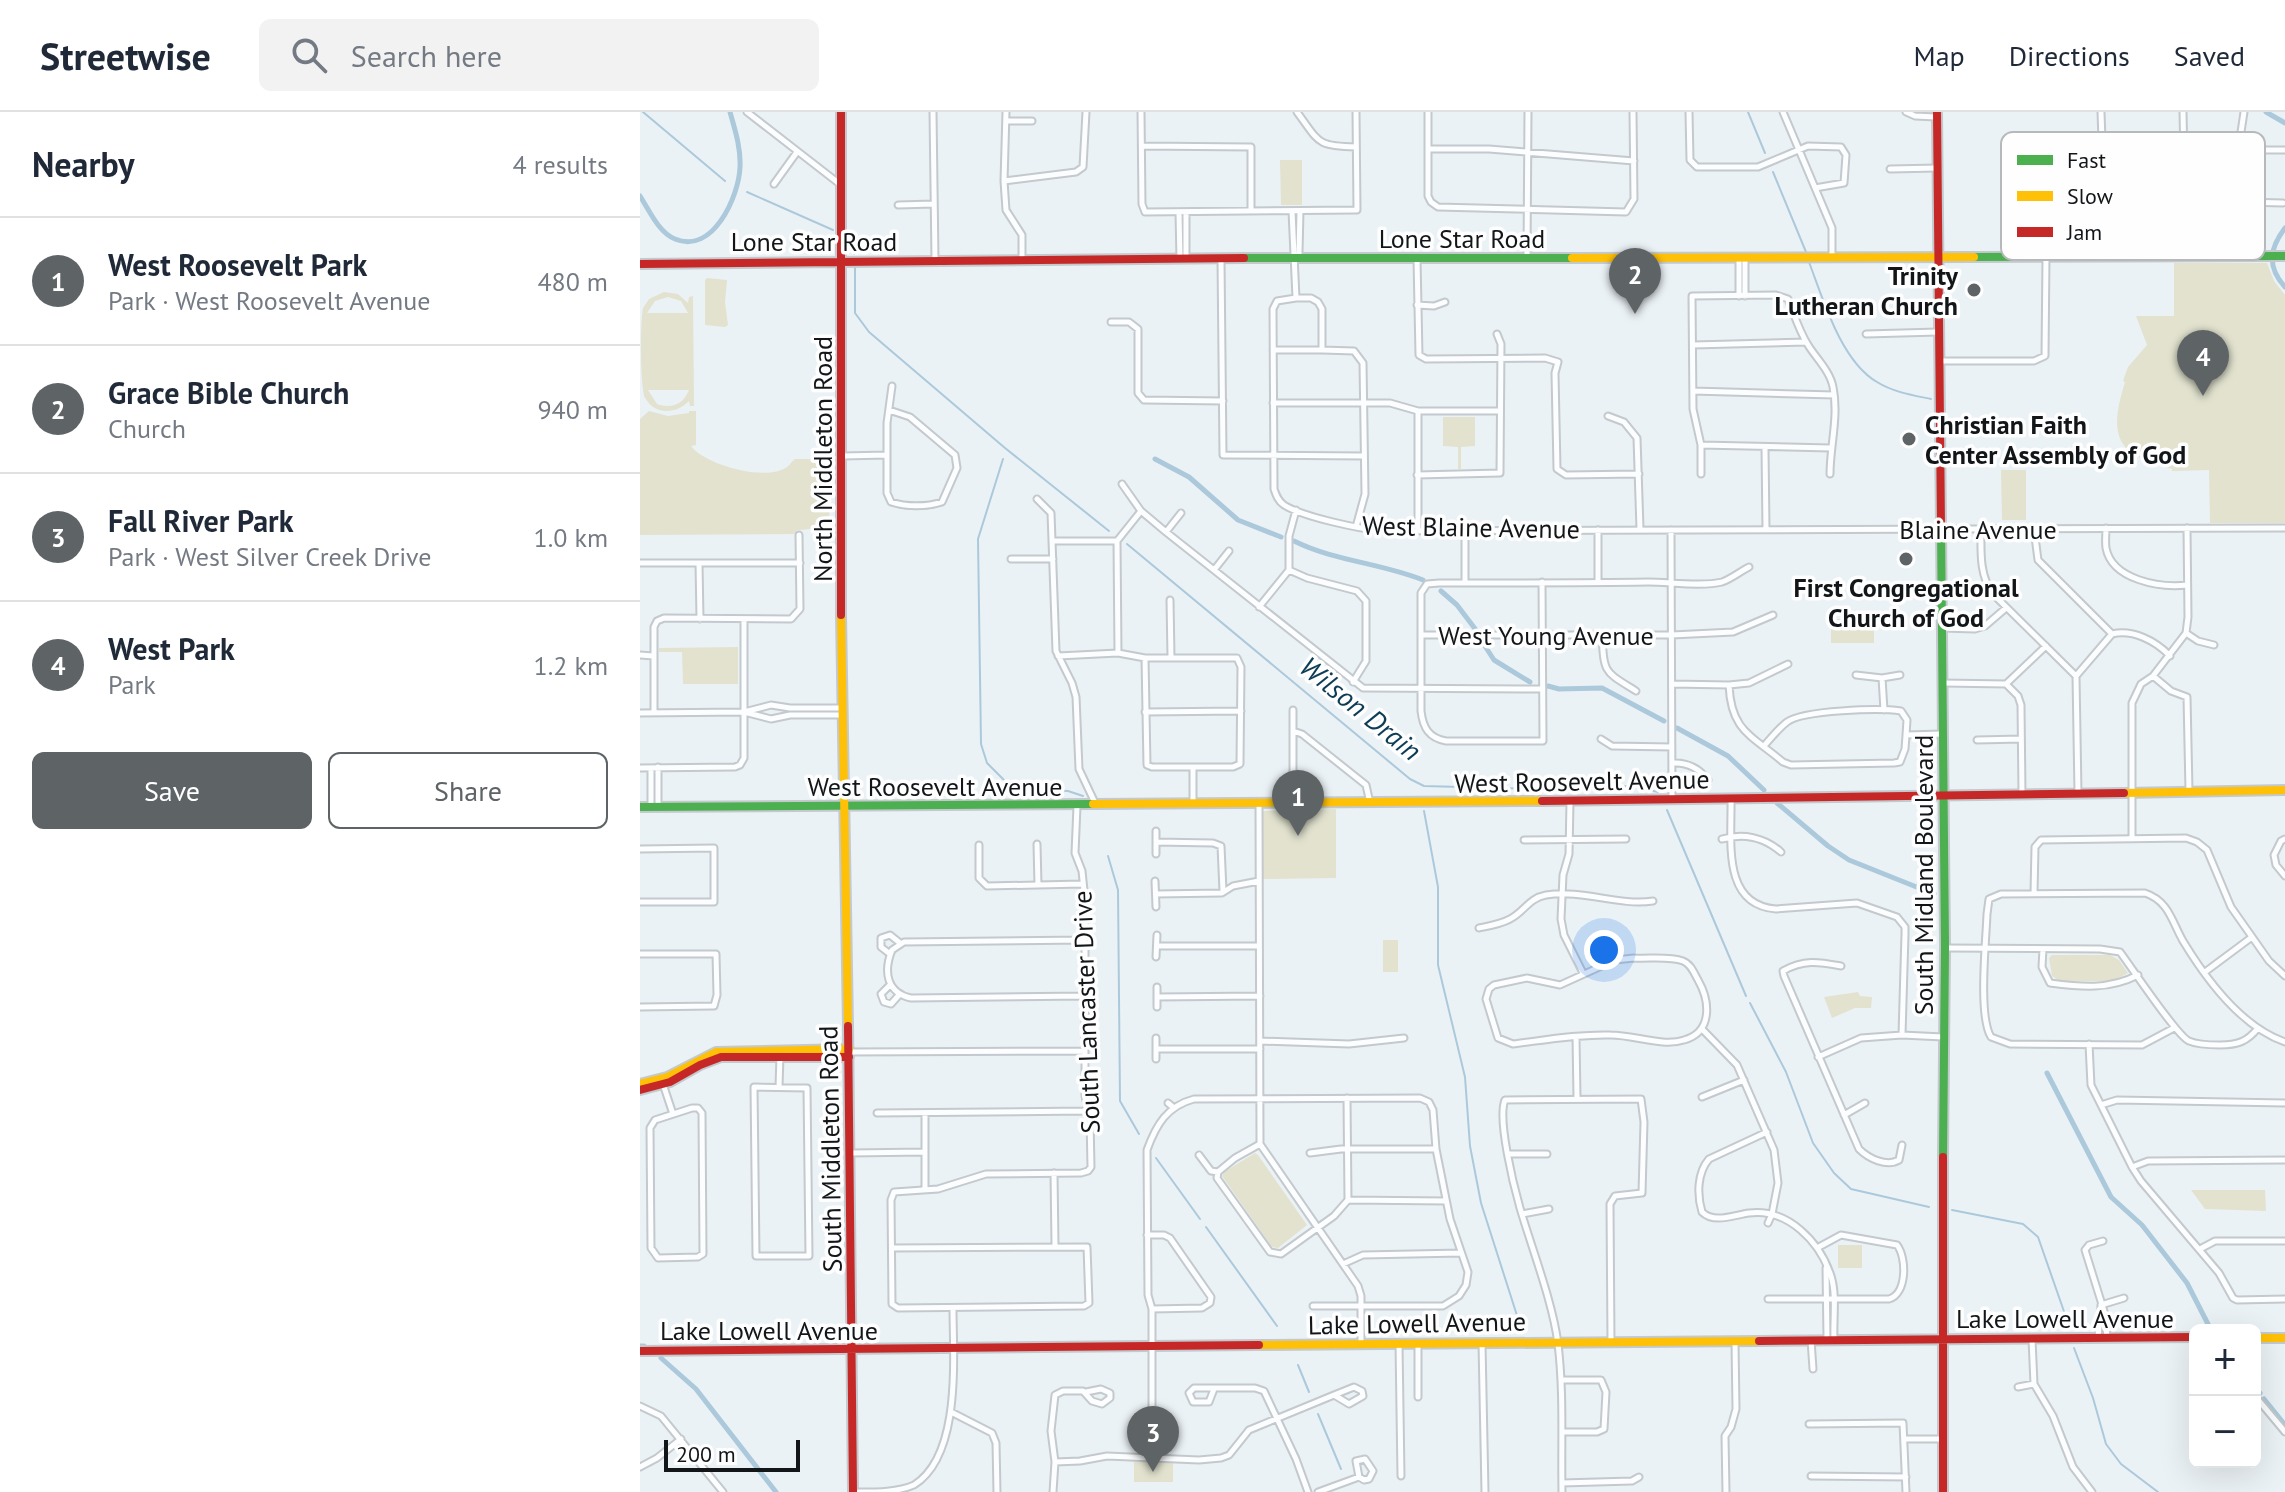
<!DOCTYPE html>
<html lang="en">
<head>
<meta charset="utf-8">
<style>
	body { margin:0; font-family:"PT Sans",sans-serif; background:#f2f2f3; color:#1f2937 }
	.controls { position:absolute; right:24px; bottom:24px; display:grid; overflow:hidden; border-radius:12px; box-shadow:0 8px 32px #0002 }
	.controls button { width:72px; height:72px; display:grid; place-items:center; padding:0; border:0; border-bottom:2px solid #e0e1e3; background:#fff; color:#1f2937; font:40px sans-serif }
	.scale { position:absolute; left:24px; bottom:20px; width:136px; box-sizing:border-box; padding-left:8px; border:4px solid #121619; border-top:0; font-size:22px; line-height:28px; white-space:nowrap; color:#121619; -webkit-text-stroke:6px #fefefe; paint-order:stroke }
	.you { position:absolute; left:964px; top:838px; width:28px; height:28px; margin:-20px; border:6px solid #fff; border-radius:50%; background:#1a73e8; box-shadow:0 0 0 12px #1a73e833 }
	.badge { display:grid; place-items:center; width:52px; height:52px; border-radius:50%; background:#5e6366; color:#fff; font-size:26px; font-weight:700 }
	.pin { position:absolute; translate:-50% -66px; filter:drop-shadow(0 2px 4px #0008) }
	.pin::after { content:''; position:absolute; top:42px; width:28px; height:24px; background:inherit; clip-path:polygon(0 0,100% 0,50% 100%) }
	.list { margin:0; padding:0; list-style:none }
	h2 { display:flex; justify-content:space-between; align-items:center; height:104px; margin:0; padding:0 32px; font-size:34px }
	h2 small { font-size:26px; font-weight:400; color:#747a83 }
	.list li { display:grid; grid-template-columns:52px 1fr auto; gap:24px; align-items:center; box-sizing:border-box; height:128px; padding:0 32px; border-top:2px solid #e0e1e3 }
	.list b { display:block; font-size:30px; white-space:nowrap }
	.list p { margin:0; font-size:26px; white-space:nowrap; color:#747a83 }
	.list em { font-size:26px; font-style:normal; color:#747a83 }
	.actions { display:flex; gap:16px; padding:24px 32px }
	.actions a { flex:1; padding:18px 0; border:2px solid #5e6366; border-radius:12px; text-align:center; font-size:28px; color:#5e6366 }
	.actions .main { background:#5e6366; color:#fff }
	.icon { flex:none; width:44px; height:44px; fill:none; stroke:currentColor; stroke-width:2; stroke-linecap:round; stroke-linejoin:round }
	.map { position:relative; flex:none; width:1645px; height:1380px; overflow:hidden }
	header { display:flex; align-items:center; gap:48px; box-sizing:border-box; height:112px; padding:0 40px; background:#fff; border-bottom:2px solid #e0e1e3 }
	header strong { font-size:38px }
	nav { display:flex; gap:44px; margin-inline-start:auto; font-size:28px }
	.search { width:560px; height:72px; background:#f2f2f3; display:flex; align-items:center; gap:20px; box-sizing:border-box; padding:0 28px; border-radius:12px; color:#747a83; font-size:30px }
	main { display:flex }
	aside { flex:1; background:#fff }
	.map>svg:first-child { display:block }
	.green { fill:#e2e2cf; fill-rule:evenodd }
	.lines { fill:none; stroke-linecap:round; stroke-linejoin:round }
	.stream { stroke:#acc9db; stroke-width:2 }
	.canal { stroke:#acc9db; stroke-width:5 }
	.street-casing { stroke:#c3c9cc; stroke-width:9 }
	.fast-casing { stroke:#c3c9cc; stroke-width:12 }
	.slow-casing { stroke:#c3c9cc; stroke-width:12 }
	.jam-casing { stroke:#c3c9cc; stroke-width:12 }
	.street { stroke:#fcfdfe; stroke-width:5 }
	.fast { stroke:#4caf50; stroke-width:8 }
	.slow { stroke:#ffc107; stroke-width:8 }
	.jam { stroke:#c62828; stroke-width:8 }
	.poi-dot { fill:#5e6366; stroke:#fefefe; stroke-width:3 }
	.labels { text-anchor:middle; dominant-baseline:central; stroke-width:7; stroke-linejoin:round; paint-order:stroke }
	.street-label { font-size:26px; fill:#121619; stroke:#fefefe }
	.poi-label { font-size:26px; font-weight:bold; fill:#121619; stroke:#fefefe; text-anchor:end }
	.water-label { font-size:28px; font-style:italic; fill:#0c3c56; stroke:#fefefe }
	.key { fill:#fefefe; stroke:#b7b8b9; stroke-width:2 }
	.key-label { font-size:22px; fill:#121619 }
</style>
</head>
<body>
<header>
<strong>Streetwise</strong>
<div class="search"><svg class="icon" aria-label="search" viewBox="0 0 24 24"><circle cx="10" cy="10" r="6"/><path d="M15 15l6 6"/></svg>Search here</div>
<nav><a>Map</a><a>Directions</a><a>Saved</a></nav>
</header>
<main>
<aside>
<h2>Nearby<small>4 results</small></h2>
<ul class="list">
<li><span class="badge">1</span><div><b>West Roosevelt Park</b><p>Park · West Roosevelt Avenue</p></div><em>480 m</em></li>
<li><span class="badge">2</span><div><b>Grace Bible Church</b><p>Church</p></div><em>940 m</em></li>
<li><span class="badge">3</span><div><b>Fall River Park</b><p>Park · West Silver Creek Drive</p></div><em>1.0 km</em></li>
<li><span class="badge">4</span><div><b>West Park</b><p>Park</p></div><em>1.2 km</em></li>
</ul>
<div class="actions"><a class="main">Save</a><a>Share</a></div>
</aside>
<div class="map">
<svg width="1645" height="1380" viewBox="0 0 1645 1380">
	<rect width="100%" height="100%" fill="#ebf2f6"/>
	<path class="green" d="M662,48V93H641L640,48Z
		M1534,151H1627L1634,169L1645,183V411H1570L1569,358L1532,359V357C1476,343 1468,325 1485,270L1483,269L1488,255L1507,233L1496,204H1534Z
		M67,166L87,168L85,190L88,213L85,215L65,213V168Z
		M24,180L38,182L48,191L49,185L53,184L54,294H50L49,289C43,295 36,299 26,299C17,299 10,294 5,286C0,274 0,211 3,196L9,187ZM28,185L41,189L48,201H7L15,189ZM8,278H49C43,293 31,297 17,292Z
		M49,299H56V333L51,334C65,353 126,370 147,355C150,353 152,349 155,347H178C186,356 185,359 186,370C189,402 200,417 157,418L154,422L0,423V307L9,299L28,304L49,301Z
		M803,305H835V334L821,335V357H818V335L803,334Z
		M1361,358H1386V408H1362Z
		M1191,507H1234V531H1191Z
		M98,535V572H43L42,540H19V536Z
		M696,697V766L621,767L623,699Z
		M743,828H758V860H743Z
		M1412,843H1470L1479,848L1488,861L1473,869H1419L1412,864L1409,846Z
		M1218,880L1220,884L1232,885L1231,896H1215L1192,906L1184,885Z
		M615,1041L618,1043L667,1113L638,1136L632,1135L582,1064L584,1060Z
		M1551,1078H1625L1626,1099L1565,1097Z
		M1198,1133H1222V1156H1198Z
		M494,1350H533V1370H494Z"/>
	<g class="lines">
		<path class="stream" d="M3,0L85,69
			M1108,0L1125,41
			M1133,60L1166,140
			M107,80L193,118
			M207,123L212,124L214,142
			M1169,150C1183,187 1201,249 1237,270C1253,280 1272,283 1291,287
			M215,156V201L229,220L365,336L469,419
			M363,347L338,427L341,632L347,651L365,669L385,677L428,679L443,684
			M487,432L770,667L784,674L899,677L991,674L1018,680
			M1027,698L1106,884
			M784,699L798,775V853L825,965L830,1034L841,1091L881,1216
			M468,744L478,778L480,989L499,1022
			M1110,891L1146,960L1173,1031L1194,1061L1211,1077L1289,1095
			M516,1046L560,1107
			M1312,1098L1383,1112L1398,1125L1427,1208L1428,1217
			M566,1115L637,1214
			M1434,1236L1453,1286L1466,1332L1481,1352L1518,1380
			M658,1253L669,1280
			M678,1302L701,1357"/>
		<path class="canal" d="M1626,0L1645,11
			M0,84C9,98 19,121 35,127C73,143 99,84 100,55C101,36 95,18 90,0
			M1645,116C1629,137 1627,155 1645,175
			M515,347L549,365L598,408L641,425
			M654,429C694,449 741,451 783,468
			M801,479L817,493L836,518
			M843,531L854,548L890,570
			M908,574L919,577L962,576L1024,609
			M1037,616L1088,644L1124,678
			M1137,691L1188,734L1209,748L1294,782
			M1407,961L1471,1085L1502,1113L1547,1171L1571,1218
			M0,1234H4
			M21,1246L56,1277L136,1380
			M1615,1276L1620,1281
			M1624,1287L1645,1313"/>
		<g class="street-casing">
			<path id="street" d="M107,0L201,73
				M293,0L295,148
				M366,0L364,69L366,98L382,123V146
				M501,0L502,92L505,100L717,98L716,0
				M657,0C680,31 676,34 716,35
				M788,0V84L791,90L798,95L986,100L994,87L993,0
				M1049,0L1050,48L1057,55H1118L1168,34L1201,35L1206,43L1204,71L1175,76
				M1143,0L1192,116V144
				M1266,0L1275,4L1296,5
				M1461,0L1466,144
				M1543,0L1546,144
				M366,9H392
				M1516,33L1544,34
				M502,34L611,35V98
				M788,37H849L994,49
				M1601,38H1645
				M1250,57L1297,56
				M364,69L436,60L443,55L446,0
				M134,72L157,40
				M1516,88L1545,89
				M1602,90L1643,91
				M258,93L294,92
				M652,99L656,186L637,189L633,197L634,377C636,383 638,389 644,393C663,405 720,417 743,419L1645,416
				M539,101L540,147
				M546,101V146
				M1414,144L1413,42L1416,38C1429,33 1450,34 1461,40
				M1601,144V20L1604,0
				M887,145L888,0
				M656,146L659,141L660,99
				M581,147L583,343L724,344
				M777,147L779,243L786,247L905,246L918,250L915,261L917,357L926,363L999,362
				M1099,184V146
				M1105,184V145
				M656,186H671L678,190L682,197V238L714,239L723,251L725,382L716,415
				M777,193L794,194L805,190
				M471,210H489L498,217V281L504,288L583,289
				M1226,222L1298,220
				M1053,233L1166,230
				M633,238H682
				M1299,249H1394L1405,244L1406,145
				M1053,279L1194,283
				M633,291H750L778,299H860
				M249,298L270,305L315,343L317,356L302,390C287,395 266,395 251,390L247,381V311L252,274
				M968,304L984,310L997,326L1000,417
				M1061,333L1190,336
				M1125,336L1126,417
				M202,344L247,343
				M1061,362V333L1053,297L1052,184L1136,183L1148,187C1154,202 1159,219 1168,233C1176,246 1190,259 1193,275C1199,304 1190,334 1190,362
				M777,363L860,361L861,232L857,222
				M482,372L501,399L526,420L723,576L903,577
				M397,387L411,401L416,539L432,571L436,585L439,657L456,693
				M1466,416C1466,422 1465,430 1466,436C1472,468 1520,476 1547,473
				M1341,417C1341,439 1339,463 1353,482L1436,564L1438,681
				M1394,417L1398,448L1472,522C1493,517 1516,529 1530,544
				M825,418V471
				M958,418V470
				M1031,418L1032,688
				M778,419V299
				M526,420L541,401
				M412,429H477
				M371,447H413
				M0,451H160
				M59,451L60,507
				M574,458L589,439
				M649,458L667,466L717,479L726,489V549L713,570
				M902,470L903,629H806C789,626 783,616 781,599V481L787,472L799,471C868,471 938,471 1008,470C1029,470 1062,475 1082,470C1091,467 1101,459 1109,455
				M530,488L531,545
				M619,495L649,458V424L656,398
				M1302,516L1335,517L1345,514L1366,496
				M1546,521L1558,529L1574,533
				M781,523H1032L1093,520L1133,503
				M962,523C964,562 964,559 996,579
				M478,541L477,429L501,399
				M0,543L13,544
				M418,544L478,541L505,546H597L601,555L600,652L593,655H512L507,653L505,546
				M1216,563L1242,566L1260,563
				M1436,564L1472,522
				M1513,564L1531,579L1547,585L1549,679
				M1242,566L1244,598
				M1303,571L1366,572L1406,534
				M1032,572L1089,573L1109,571L1148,552
				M1366,572L1378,584L1381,593L1382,682
				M1089,573C1091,619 1111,623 1143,650L1151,653L1254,651L1260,650L1265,637L1266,623L1302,622
				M200,596H150L131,593L104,600L131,607L150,603H202
				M653,598V691
				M505,600L601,599
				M0,601L104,600
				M14,601V515L17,509L24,506L151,507L160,497L159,423
				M653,619L662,622L726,673L730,691
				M961,627L972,634L1032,635
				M1337,628L1381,627
				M1124,634C1131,626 1138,617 1147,610C1163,598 1239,596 1261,599L1267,608L1266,623
				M1032,651C1047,650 1059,656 1068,668
				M18,655V694
				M553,655V692
				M0,656L95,655L100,653L104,646V507
				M1091,687C1092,728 1081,793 1136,797L1217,791L1257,805L1265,815V822L1262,923
				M930,689L929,742L923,763L921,807L924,823L943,861
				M619,692L620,1032L718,1174L721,1184V1231
				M11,695V656
				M1492,726V591L1501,572L1513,564L1546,521L1548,505L1547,416
				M1082,727C1103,721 1124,725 1141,740
				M1645,727L1641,729L1634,743L1636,753L1645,764
				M884,728L986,727
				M516,730L573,731L581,734L583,779
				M397,732L398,773
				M339,733V766L347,774L442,772
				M0,737L74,736V790H0
				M516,742V719
				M515,769L516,795
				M1394,781L1395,735L1401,728L1546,726L1557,730L1567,738L1591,795L1629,849L1645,864
				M516,782L582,781L593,774L619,769
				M839,816C849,814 861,812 870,807C884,800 889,786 906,783C943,777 977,794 1013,789
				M445,828L264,830L252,838C243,860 247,881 271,886L445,884
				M517,834H619
				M1306,836L1460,837L1480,840C1492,856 1537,924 1549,929C1558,933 1570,933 1580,933C1597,933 1607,930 1618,916
				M1403,837L1402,855L1410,871C1441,875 1469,878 1498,863
				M0,842H76L77,883L74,894L0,895
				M250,842L241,835V826L250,823L260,831
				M516,845L517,823
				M994,846C1009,847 1029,844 1043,849C1051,852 1054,861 1058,868C1070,889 1073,920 1044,928C1023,935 994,923 971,923C939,922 905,928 873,932L858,926L846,887L849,877L854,873L887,866L920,873L975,848Z
				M1201,854C1179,850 1164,847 1143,859L1144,864L1219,1037C1229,1047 1247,1055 1259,1048L1262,1033
				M1565,860L1612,825
				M250,873L241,882L244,890L251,892L259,883
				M517,875V885L620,884
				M517,885V895
				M1534,916L1502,933L1370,932L1351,925C1338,904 1346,829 1347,802L1349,787L1361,782L1505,781C1529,789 1532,810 1543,829C1566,867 1602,915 1645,930
				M1062,917L1097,953L1134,1038L1138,1071L1132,1102L1128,1111
				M936,925L937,986
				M516,926V937H620
				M620,929L709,932L764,926
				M1449,932L1451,973L1492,1055L1501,1069L1579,1161L1593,1186L1597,1188L1645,1187
				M516,937V947
				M209,940L445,939
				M1178,945L1221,926L1262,923L1303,925
				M23,972L33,1002
				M114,975L167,976L169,1144H116Z
				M139,975L140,943
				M1062,985L1104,968
				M528,991L534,996
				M1461,993L1477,988L1645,991
				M52,996H58L62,1001L63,1142L58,1145L18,1146L11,1136L10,1016L15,1008Z
				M237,1001L448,999
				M285,1001V1077
				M1204,1003L1225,991
				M1127,1020L1069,1047C1057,1061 1057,1083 1062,1100C1074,1112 1094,1103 1109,1101C1148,1096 1180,1130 1191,1164C1197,1183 1193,1208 1194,1227
				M620,1032L595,1046L578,1060L577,1066L630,1140L641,1142L694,1104L708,1088L707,986
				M210,1041L285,1040
				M670,1041L701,1037H796
				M868,1042H907
				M559,1043L571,1059L578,1060
				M1492,1055L1508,1049L1645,1048
				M414,1061L415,1134
				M708,1088L806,1089
				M882,1102L909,1097
				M507,1123H524L530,1126L571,1185L570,1191L562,1196L512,1197
				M1463,1129L1449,1133L1445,1138L1464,1199L1467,1225
				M252,1136L447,1135L449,1191L444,1194L258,1196L252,1192L251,1088L254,1080L298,1077L346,1062L441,1061L448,1059L451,1055L450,1007L445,984V788L442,759L435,741L437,694
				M1560,1137L1575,1129H1645
				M703,1152L723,1143L821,1141
				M1186,1156L1187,1227
				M1128,1187H1249C1267,1182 1267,1146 1257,1133L1201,1123L1177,1136
				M1461,1193L1484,1186
				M1458,1225L1461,1194
				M1392,1227L1394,1272L1413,1304L1433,1355L1452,1380
				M1171,1228L1173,1257
				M842,1231L845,1380
				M759,1232L761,1364
				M921,1268H961L966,1280L964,1317L957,1320H922
				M1378,1275L1394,1272
				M574,1277L569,1290H553L549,1281L554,1276H615L624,1279L656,1347L668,1380
				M1615,1284L1645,1320
				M778,1285V1232
				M0,1294L21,1304L83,1380
				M311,1300L352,1321L356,1331L357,1380
				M1169,1312L1263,1311L1266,1380
				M1264,1327H1302
				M512,1345V1197L508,1183L507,1038C516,1013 527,994 554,987L780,986L789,990L793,998L796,1037L810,1107L828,1160L826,1173L819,1184L803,1194H673
				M415,1350L440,1349L467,1344L559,1348L581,1346L589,1343L609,1318L694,1283L709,1292L723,1284L722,1279L714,1275L694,1283
				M0,1355L17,1346L41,1327
				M1171,1364L1266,1365
				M922,1371L992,1369L999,1365
				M219,1380C237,1380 258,1380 274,1373C322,1343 313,1244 313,1196
				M413,1380L415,1350L411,1319L415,1283L423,1279H443L452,1289L462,1292L470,1286V1281L461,1277L446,1280
				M678,1380L719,1365L724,1368L729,1367L733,1359L725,1347L716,1349L719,1365
				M922,1380C921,1331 924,1281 918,1232C913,1191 892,1137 880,1096C874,1075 857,1007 865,988L1001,987L1004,1010L1002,1081L975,1084L970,1092L971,1230
				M1086,1380L1085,1324L1091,1315L1096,1297L1095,1230"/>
		</g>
		<g class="fast-casing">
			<path id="fast" d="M1334,145L1645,144
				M604,146H932
				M1301,416L1305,835L1303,1045
				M0,695L453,692"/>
		</g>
		<g class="slow-casing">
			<path id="slow" d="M932,146L1334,145
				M201,503L208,914
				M1484,681L1645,678
				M453,692L902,689
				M0,972L27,965L76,940L209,937
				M1615,1226H1645
				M619,1233L1119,1229"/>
		</g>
		<g class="jam-casing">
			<path id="jam" d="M201,0V503
				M1297,0L1301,416
				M0,152L604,146
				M902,689L1484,681
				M208,914L213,1380
				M0,978L30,970L60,953L81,945H209
				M1303,1045V1380
				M1119,1229L1555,1225
				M0,1239L619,1233"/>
		</g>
		<use href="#street" class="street"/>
		<use href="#fast" class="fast"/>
		<use href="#slow" class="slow"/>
		<use href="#jam" class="jam"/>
	</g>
	<g class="poi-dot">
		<circle cx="1334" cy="178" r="8"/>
		<circle cx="1269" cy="327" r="8"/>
		<circle cx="1266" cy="447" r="8"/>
	</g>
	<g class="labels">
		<g class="street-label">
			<text x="822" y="126">Lone Star Road</text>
			<text x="174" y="129">Lone Star Road</text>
			<text transform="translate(182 347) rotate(-90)">North Middleton Road</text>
			<text transform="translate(831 415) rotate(1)">West Blaine Avenue</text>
			<text x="1338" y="417">Blaine Avenue</text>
			<text x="906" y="523">West Young Avenue</text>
			<text transform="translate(942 669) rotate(-1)">West Roosevelt Avenue</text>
			<text x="295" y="674">West Roosevelt Avenue</text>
			<text transform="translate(1283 763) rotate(-90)">South Midland Boulevard</text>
			<text transform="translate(446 900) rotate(-92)">South Lancaster Drive</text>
			<text transform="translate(190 1037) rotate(-91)">South Middleton Road</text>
			<text x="1425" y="1206">Lake Lowell Avenue</text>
			<text transform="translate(777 1211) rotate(-1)">Lake Lowell Avenue</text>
			<text x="129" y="1218">Lake Lowell Avenue</text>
		</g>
		<g class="poi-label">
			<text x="1318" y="163">Trinity<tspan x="1318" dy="30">Lutheran Church</tspan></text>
			<text x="1285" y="312" text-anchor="start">Christian Faith<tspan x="1285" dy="30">Center Assembly of God</tspan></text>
			<text x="1266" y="475" text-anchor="middle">First Congregational<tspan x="1266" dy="30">Church of God</tspan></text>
		</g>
		<g class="water-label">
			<text transform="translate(721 596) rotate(39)">Wilson Drain</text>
		</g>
	</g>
	<rect x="1361" y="20" width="264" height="128" rx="12" class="key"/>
	<rect x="1377" y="43" width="36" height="10" fill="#4caf50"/>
	<rect x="1377" y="79" width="36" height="10" fill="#ffc107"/>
	<rect x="1377" y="115" width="36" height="10" fill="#c62828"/>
	<g class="key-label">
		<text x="1427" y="56">Fast</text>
		<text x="1427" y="92">Slow</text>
		<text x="1427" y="128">Jam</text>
	</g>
</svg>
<div class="controls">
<button>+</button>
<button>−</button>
</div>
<div class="scale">200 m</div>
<div class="you"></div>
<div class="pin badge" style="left:658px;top:724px">1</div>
<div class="pin badge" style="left:995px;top:202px">2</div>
<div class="pin badge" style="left:513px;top:1360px">3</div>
<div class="pin badge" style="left:1563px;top:284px">4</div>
</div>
</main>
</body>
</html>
